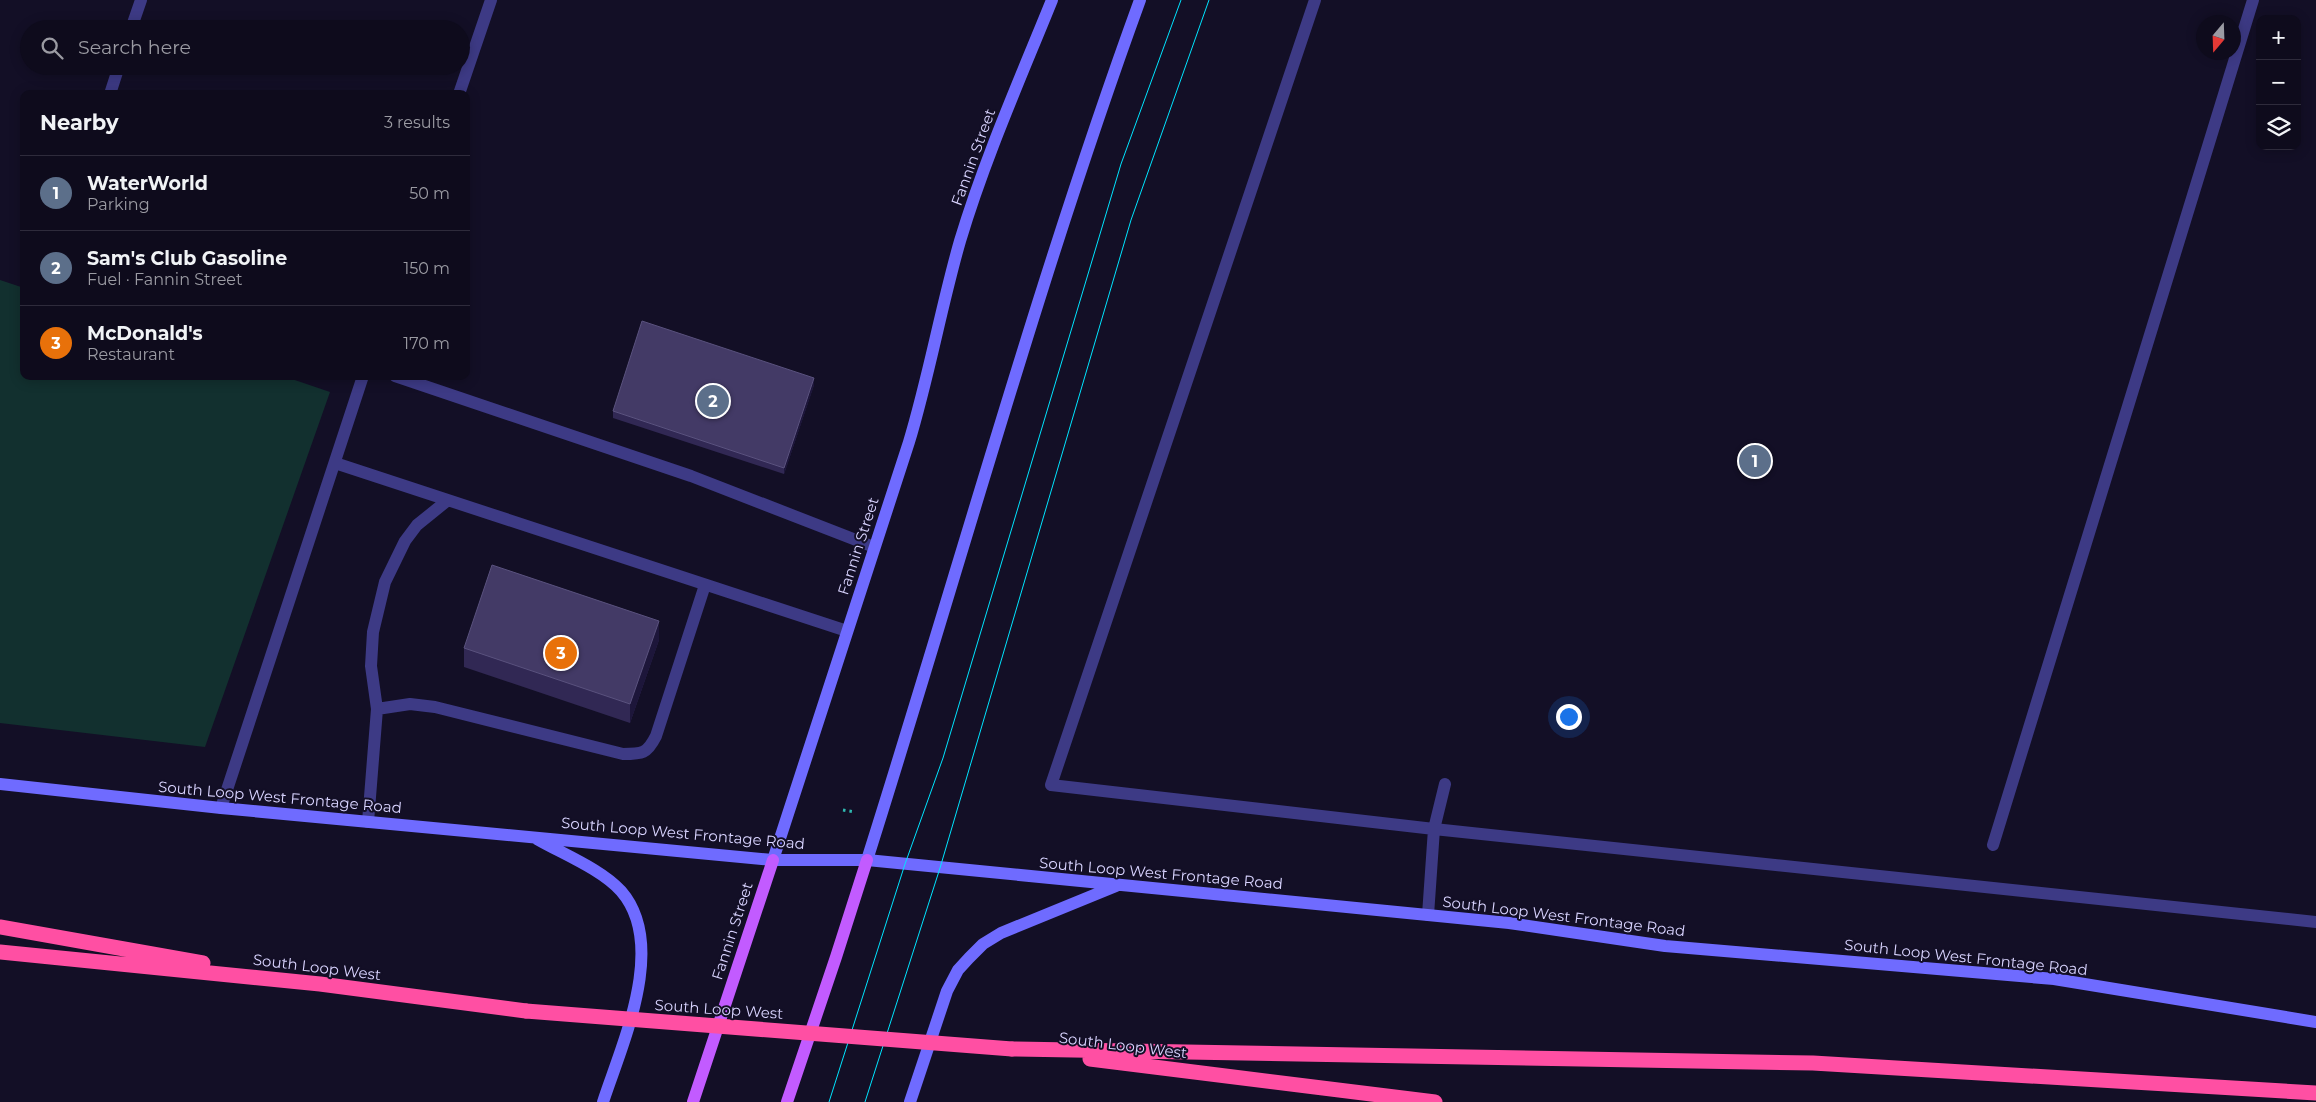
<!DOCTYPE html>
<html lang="en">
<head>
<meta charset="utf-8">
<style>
	body { margin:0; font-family:Montserrat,sans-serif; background:#1c1929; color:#f1f3f6 }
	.controls { position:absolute; right:15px; top:15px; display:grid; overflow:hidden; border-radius:10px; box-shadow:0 2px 12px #0003 }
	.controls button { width:45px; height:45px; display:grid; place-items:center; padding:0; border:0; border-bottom:1px solid #2e2b3b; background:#0e0b1c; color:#f1f3f6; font:25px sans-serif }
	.compass { position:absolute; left:2196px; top:15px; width:45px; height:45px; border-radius:50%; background:#0e0b1c; box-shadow:0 2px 12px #0003; rotate:199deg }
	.you { position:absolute; left:1568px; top:716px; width:18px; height:18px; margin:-12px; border:4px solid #fff; border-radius:50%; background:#1a73e8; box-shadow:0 0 0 8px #1a73e833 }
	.badge { display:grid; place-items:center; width:32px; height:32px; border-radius:50%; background:#00e5ff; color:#fff; font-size:16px; font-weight:700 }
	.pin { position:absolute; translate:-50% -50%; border:2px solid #fff; box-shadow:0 1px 5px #0006 }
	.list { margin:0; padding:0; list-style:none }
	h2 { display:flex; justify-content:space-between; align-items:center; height:65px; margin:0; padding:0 20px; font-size:21px }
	h2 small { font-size:16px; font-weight:400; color:#9b9ba3 }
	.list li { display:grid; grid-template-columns:32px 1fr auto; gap:15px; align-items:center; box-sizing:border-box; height:75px; padding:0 20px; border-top:1px solid #2e2b3b }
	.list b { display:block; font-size:19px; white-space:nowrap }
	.list p { margin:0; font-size:16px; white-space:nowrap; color:#9b9ba3 }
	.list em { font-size:16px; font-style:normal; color:#9b9ba3 }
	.icon { flex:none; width:28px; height:28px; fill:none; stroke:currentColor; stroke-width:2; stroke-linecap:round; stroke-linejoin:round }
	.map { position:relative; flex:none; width:2316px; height:1102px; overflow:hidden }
	.search { position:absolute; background:#0e0b1c; box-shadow:0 2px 12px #0003; left:20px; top:20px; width:450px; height:55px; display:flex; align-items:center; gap:12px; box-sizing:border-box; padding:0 18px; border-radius:28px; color:#9b9ba3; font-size:19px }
	.panel { position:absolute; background:#0e0b1c; box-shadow:0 2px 12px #0003; left:20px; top:90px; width:450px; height:290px; border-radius:10px }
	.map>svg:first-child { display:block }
	.green { fill:#12302f }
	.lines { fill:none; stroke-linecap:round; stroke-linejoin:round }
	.path { stroke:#2fb8b0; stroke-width:3; stroke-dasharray:2.5 4; stroke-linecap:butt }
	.lane { stroke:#3d3a85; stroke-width:12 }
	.secondary { stroke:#6f6bff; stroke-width:12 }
	.primary { stroke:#c25bff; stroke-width:12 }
	.highway { stroke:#ff4fa3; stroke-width:15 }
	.tram { stroke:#00e5ff; stroke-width:1 }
	.highway-bridge { stroke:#ff4fa3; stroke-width:15 }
	.wall { fill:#312854 }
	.shaded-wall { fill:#1d163a }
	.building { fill:#433a66; stroke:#5a527e }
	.labels { text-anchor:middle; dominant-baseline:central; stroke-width:4; stroke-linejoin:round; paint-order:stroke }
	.street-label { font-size:15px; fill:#d9d4ff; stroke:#130f26 }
</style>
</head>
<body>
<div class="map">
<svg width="2316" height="1102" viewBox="0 0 2316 1102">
	<rect width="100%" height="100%" fill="#130f26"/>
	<path class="green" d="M0,280L24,288V376H283L330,392L205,747L0,723Z"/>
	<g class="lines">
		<path class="path" d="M843,810L855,812"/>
		<path class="lane" d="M1315,0L1051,785L1434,829L2316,922
			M131,29L141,0
			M110,94L119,66
			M459,94L491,0
			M395,376L691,476L874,547
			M335,463L847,631
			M377,709L410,704L435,707L623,754C642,754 647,754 656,736L705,585
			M221,808L363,376
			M368,822L377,709L371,666L373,632L385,582L405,541L417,525L448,500
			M1993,845L2253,0
			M1428,915L1434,829L1445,784"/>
		<path class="secondary" d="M0,784L221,808L773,860H867L1509,923L1665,946L2054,979L2316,1022
			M537,839C563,854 601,869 621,891C668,945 622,1044 603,1102
			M773,860L909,442C929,376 941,307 960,241C985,158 1020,79 1052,0
			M867,860C958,573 1037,283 1140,0
			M910,1102L947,991L958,970L969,958L983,944L1001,933L1116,886"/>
		<path class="primary" d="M693,1102L773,860
			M787,1102L836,957L867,860"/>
		<path class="highway" d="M0,927L203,963
			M0,952L320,984L526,1011
			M1012,1049L1813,1063L2316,1093
			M1090,1059L1435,1102"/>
		<path class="tram" d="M829,1102L905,864L943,758L1121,164L1181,0
			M865,1102L940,868L1131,220L1209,0"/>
		<path class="highway-bridge" d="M526,1011L1012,1049"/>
	</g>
	<path class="wall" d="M814,385L784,474L613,418V411Z
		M659,640L630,723L464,667V648Z"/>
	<path class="shaded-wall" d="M814,378V385L784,474V468Z
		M659,621V640L630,723V704Z"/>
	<path class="building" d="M642,321L814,378L784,468L613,411Z
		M492,565L659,621L630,704L464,648Z"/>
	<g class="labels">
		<g class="street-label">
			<text transform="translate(973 157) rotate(-70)">Fannin Street</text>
			<text transform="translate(858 546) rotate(-72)">Fannin Street</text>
			<text transform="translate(280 797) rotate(5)">South Loop West Frontage Road</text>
			<text transform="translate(683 833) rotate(5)">South Loop West Frontage Road</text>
			<text transform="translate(1161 873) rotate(5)">South Loop West Frontage Road</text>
			<text transform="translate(1564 916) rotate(7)">South Loop West Frontage Road</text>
			<text transform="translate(732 931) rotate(-72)">Fannin Street</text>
			<text transform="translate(1966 957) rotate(6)">South Loop West Frontage Road</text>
			<text transform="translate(317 967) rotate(7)">South Loop West</text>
			<text transform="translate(719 1009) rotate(4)">South Loop West</text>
			<text transform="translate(1123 1045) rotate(7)">South Loop West</text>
		</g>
	</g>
</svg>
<div class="controls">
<button>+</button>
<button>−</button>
<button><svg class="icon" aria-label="layers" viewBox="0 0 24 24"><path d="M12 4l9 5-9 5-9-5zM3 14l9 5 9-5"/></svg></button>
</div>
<svg class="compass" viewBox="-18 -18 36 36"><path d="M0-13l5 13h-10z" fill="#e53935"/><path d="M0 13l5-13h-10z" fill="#9b9ba3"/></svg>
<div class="you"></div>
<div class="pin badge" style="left:1755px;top:461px;background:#5c6f8a">1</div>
<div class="pin badge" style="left:713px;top:401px;background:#5c6f8a">2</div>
<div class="pin badge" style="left:561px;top:653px;background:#e8710a">3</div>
<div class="search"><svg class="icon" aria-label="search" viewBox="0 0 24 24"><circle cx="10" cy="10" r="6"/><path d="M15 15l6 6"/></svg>Search here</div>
<section class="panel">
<h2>Nearby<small>3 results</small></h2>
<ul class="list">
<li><span class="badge" style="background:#5c6f8a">1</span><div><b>WaterWorld</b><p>Parking</p></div><em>50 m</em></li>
<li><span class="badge" style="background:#5c6f8a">2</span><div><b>Sam's Club Gasoline</b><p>Fuel · Fannin Street</p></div><em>150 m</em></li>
<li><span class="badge" style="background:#e8710a">3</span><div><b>McDonald's</b><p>Restaurant</p></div><em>170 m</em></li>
</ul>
</section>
</div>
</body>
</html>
